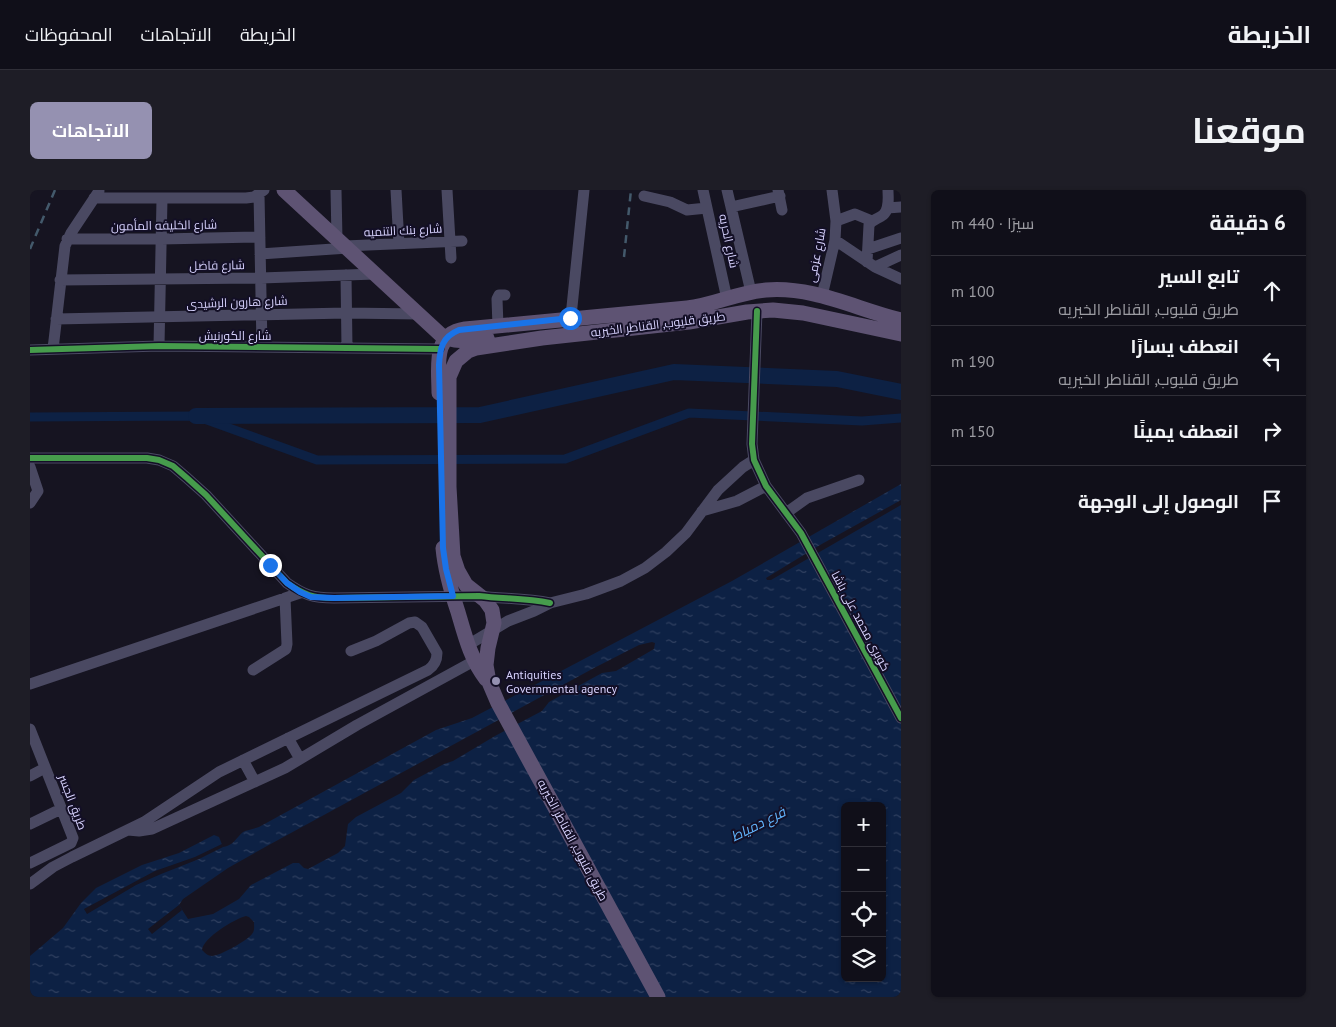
<!DOCTYPE html>
<html lang="ar">
<head>
<meta charset="utf-8">
<style>
	body { margin:0; font-family:"PT Sans",Cairo,sans-serif; background:#1e1d26; color:#f1f3f6; direction:rtl }
	.controls { position:absolute; right:15px; bottom:15px; display:grid; overflow:hidden; border-radius:8px; box-shadow:0 1px 4px #0004 }
	.controls button { width:45px; height:45px; display:grid; place-items:center; padding:0; border:0; border-bottom:1px solid #302f38; background:#100f19; color:#f1f3f6; font:25px sans-serif }
	.stop { position:absolute; width:15px; height:15px; margin:-11px; border:4px solid #1a73e8; border-radius:50%; background:#fff }
	.stop.end { background:#1a73e8; border-color:#fff; box-shadow:0 1px 5px #0008 }
	.list { margin:0; padding:0; list-style:none }
	h2 { display:flex; justify-content:space-between; align-items:center; height:65px; margin:0; padding:0 20px; font-size:21px }
	h2 small { font-size:16px; font-weight:400; color:#9c9ca2 }
	.list li { display:grid; grid-template-columns:32px 1fr auto; gap:15px; align-items:center; box-sizing:border-box; height:70px; padding:0 20px; border-top:1px solid #302f38 }
	.list b { display:block; font-size:19px; white-space:nowrap }
	.list p { margin:0; font-size:16px; white-space:nowrap; color:#9c9ca2 }
	.list em { font-size:16px; font-style:normal; color:#9c9ca2 }
	.icon { flex:none; width:28px; height:28px; fill:none; stroke:currentColor; stroke-width:2; stroke-linecap:round; stroke-linejoin:round }
	.map { position:relative; flex:none; width:871px; height:807px; overflow:hidden; direction:ltr; border-radius:8px }
	header { display:flex; align-items:center; gap:30px; box-sizing:border-box; height:70px; padding:0 25px; background:#100f19; border-bottom:1px solid #302f38 }
	header strong { font-size:24px }
	nav { display:flex; gap:28px; margin-inline-start:auto; font-size:18px }
	.intro { display:flex; align-items:center; justify-content:space-between; box-sizing:border-box; height:120px; padding:0 30px }
	h1 { margin:0; font-size:35px }
	.button { padding:12px 22px; border-radius:8px; background:#9591b1; color:#fff; font-size:18px; font-weight:700 }
	main { display:flex; gap:30px; padding:0 30px }
	aside { flex:1; background:#100f19; border-radius:8px; box-shadow:0 1px 4px #0004 }
	.map>svg:first-child { display:block }
	.water { fill:url(#water-ripples); fill-rule:evenodd }
	.pier { fill:#161421 }
	.lines { fill:none; stroke-linecap:round; stroke-linejoin:round }
	.canal { stroke:#0d2144; stroke-width:9 }
	.river { stroke:#0d2144; stroke-width:16 }
	.minor { stroke:#4a4962; stroke-width:11 }
	.major { stroke:#5e5373; stroke-width:15 }
	.rail { stroke:#43596b; stroke-width:2.5; stroke-dasharray:8 6; stroke-linecap:butt }
	.cycleway-casing { stroke:#130f26; stroke-width:9 }
	.cycleway { stroke:#469c4c; stroke-width:6 }
	.route { stroke:#1a73e8; stroke-width:6 }
	.poi-dot { fill:#9591b1; stroke:#130f26; stroke-width:2 }
	.labels { text-anchor:middle; dominant-baseline:central; stroke-width:4; stroke-linejoin:round; paint-order:stroke }
	.street-label { font-size:12px; fill:#d9d4ff; stroke:#130f26 }
	.poi-label { font-size:12px; fill:#d9d4ff; stroke:#130f26; text-anchor:start }
	.water-label { font-size:14px; font-style:italic; fill:#62b6ff; stroke:#130f26 }
</style>
</head>
<body>
<header>
<strong>الخريطة</strong>
<nav><a>الخريطة</a><a>الاتجاهات</a><a>المحفوظات</a></nav>
</header>
<div class="intro"><h1>موقعنا</h1><a class="button">الاتجاهات</a></div>
<main>
<aside>
<h2>6 دقيقة<small>سيرًا · 440 m</small></h2>
<ul class="list">
<li><svg class="icon" aria-label="ahead" viewBox="0 0 24 24"><path d="M12 20V5M6 11l6-6 6 6"/></svg><div><b>تابع السير</b><p>طريق قليوب, القناطر الخيريه</p></div><em>100 m</em></li>
<li><svg class="icon" aria-label="left" viewBox="0 0 24 24"><path d="M17 20v-9H6M10 6l-5 5 5 5"/></svg><div><b>انعطف يسارًا</b><p>طريق قليوب, القناطر الخيريه</p></div><em>190 m</em></li>
<li><svg class="icon" aria-label="right" viewBox="0 0 24 24"><path d="M7 20v-9h11M14 6l5 5-5 5"/></svg><div><b>انعطف يمينًا</b></div><em>150 m</em></li>
<li><svg class="icon" aria-label="arrive" viewBox="0 0 24 24"><path d="M6 21V4h12l-3 4 3 4H6"/></svg><div><b>الوصول إلى الوجهة</b></div></li>
</ul>
</aside>
<div class="map">
<svg width="871" height="807" viewBox="0 0 871 807">
	<defs>
		<pattern id="water-ripples" width="26" height="14" patternUnits="userSpaceOnUse" patternTransform="scale(1.25)"><rect width="26" height="14" fill="#0d2144"/><path d="M2 4q2-2 4 0t4 0M15 11q2-2 4 0t4 0" fill="none" stroke="#304060"/></pattern>
	</defs>
	<rect width="100%" height="100%" fill="#161421"/>
	<path class="water" d="M871,294V310L790,355L736,388L737,390H741L871,315V807H0V766L33,738L51,713L66,698L112,675L149,663L184,645L189,647L193,657C203,656 206,648 213,642C217,640 224,639 229,637L406,540L442,528L702,391ZM622,452L625,453L624,459L586,481L572,483L519,512L512,521L465,546L423,571L414,574L384,590L371,603L326,627L318,634L315,656L308,663L278,679L274,678L269,673H263L221,695L209,709L183,724L158,729L149,715L153,709L198,678L237,656L564,478L609,455ZM815,616H852V788H815ZM216,726L219,727L224,732C224,736 225,741 222,744C218,750 190,766 182,766C178,766 175,763 172,760C173,748 204,729 216,726Z"/>
	<path class="pier" d="M192,654L193,657L169,669L131,684L106,695L57,724L54,719L125,681L165,667Z
		M149,715L152,720L122,744L118,739Z"/>
	<g class="lines">
		<path class="canal" d="M0,227L166,226L287,270L535,269L659,223L832,231L871,228"/>
		<path class="river" d="M166,226L450,225L644,182L807,189L871,202"/>
		<path class="minor" d="M306,0L307,49
			M366,0L369,54
			M417,0L421,68
			M673,0L697,109
			M697,0L721,102
			M748,0L752,20
			M229,4L232,156
			M614,6L640,12L657,20L677,18
			M64,8H216L224,7L234,0
			M701,17L750,6
			M857,18L871,17
			M806,31L825,24L842,31
			M37,49H131L230,47
			M805,50L845,77L871,89
			M315,56L432,51
			M838,59L871,48
			M230,64L318,58
			M837,72L839,35C843,29 848,29 853,25C860,19 858,8 858,0
			M845,77L871,65
			M316,85L317,158
			M30,90L231,88L345,84
			M792,106L805,50L806,31L802,0
			M727,121L722,254L724,270L736,296L771,343L871,528
			M26,129L316,123L389,124
			M468,136L467,109L469,105H475
			M540,136L554,0
			M129,156L132,9
			M23,159L35,56L41,43L69,1
			M0,160L129,156L410,159
			M0,268H117L129,270L143,276L157,288L176,305L257,393C274,405 283,408 304,408L449,406C473,409 496,408 520,413
			M0,277L8,301L0,313
			M672,321L707,311L736,296
			M756,323L777,308L829,290
			M438,455L478,431L504,421L520,413L556,404L591,391L615,378L636,362L656,343L688,300L713,277L724,270
			M223,480L256,459L257,454L255,408
			M0,494L270,403
			M0,539L43,648L41,653L0,673
			M258,548L270,569
			M213,570L225,592
			M0,586L15,578
			M0,634L31,619
			M98,640L109,641L122,639L255,578L327,535L444,471
			M0,694L23,677L42,667L114,632L189,582L398,480C404,476 407,471 407,463L392,437L385,432L379,433L346,451L321,461"/>
		<path class="major" d="M254,0L411,145C426,154 441,150 457,148
			M409,203C409,177 402,144 435,139L657,118C684,115 709,102 736,100C783,96 826,119 871,130
			M413,358C415,380 421,401 428,422C435,446 441,470 456,489
			M628,807L468,513L459,492L456,475L458,458L464,433L462,420L455,410L436,395L428,381L423,366L419,297V187L426,171L438,161L446,158L512,148L659,132L717,122L743,120L773,123L871,144"/>
		<path class="rail" d="M0,59L25,0
			M594,67L601,0"/>
		<g class="cycleway-casing">
			<path id="cycleway" d="M727,121L722,254L724,270L736,296L771,343L871,528
				M0,160L129,156L410,159
				M0,268H117L129,270L143,276L157,288L176,305L257,393C274,405 283,408 304,408L449,406C473,409 496,408 520,413"/>
		</g>
		<use href="#cycleway" class="cycleway"/>
	</g>
	<g class="lines">
		<path class="route" d="M240,375L257,393L270,402L281,407L304,408L423,406L416,379L413,358L409,175C410,158 412,147 429,140L540,128"/>
	</g>
	<circle class="poi-dot" cx="466" cy="491" r="5"/>
	<g class="labels">
		<g class="street-label">
			<text transform="translate(134 35) rotate(-1)">شارع الخليفه المأمون</text>
			<text transform="translate(373 40) rotate(-3)">شارع بنك التنميه</text>
			<text transform="translate(699 51) rotate(78)">شارع الحريه</text>
			<text transform="translate(786 65) rotate(-79)">شارع عزمى</text>
			<text transform="translate(187 75) rotate(-1)">شارع فاضل</text>
			<text transform="translate(207 112) rotate(-2)">شارع هارون الرشيدى</text>
			<text transform="translate(628 134) rotate(-7)">طريق قليوب, القناطر الخيريه</text>
			<text x="205" y="145">شارع الكورنيش</text>
			<text transform="translate(831 431) rotate(62)">كوبرى محمد على باشا</text>
			<text transform="translate(43 612) rotate(69)">طريق الجسر</text>
			<text transform="translate(543 650) rotate(62)">طريق قليوب, القناطر الخيريه</text>
		</g>
		<g class="poi-label">
			<text x="476" y="484">Antiquities<tspan x="476" dy="14">Governmental agency</tspan></text>
		</g>
		<g class="water-label">
			<text transform="translate(728 634) rotate(-27)">فرع دمياط</text>
		</g>
	</g>
</svg>
<div class="controls">
<button>+</button>
<button>−</button>
<button><svg class="icon" aria-label="locate" viewBox="0 0 24 24"><circle cx="12" cy="12" r="6"/><path d="M12 2v4M12 18v4M2 12h4M18 12h4"/></svg></button>
<button><svg class="icon" aria-label="layers" viewBox="0 0 24 24"><path d="M12 4l9 5-9 5-9-5zM3 14l9 5 9-5"/></svg></button>
</div>
<div class="stop" style="left:540px;top:128px"></div>
<div class="stop end" style="left:240px;top:375px"></div>
</div>
</main>
</body>
</html>
